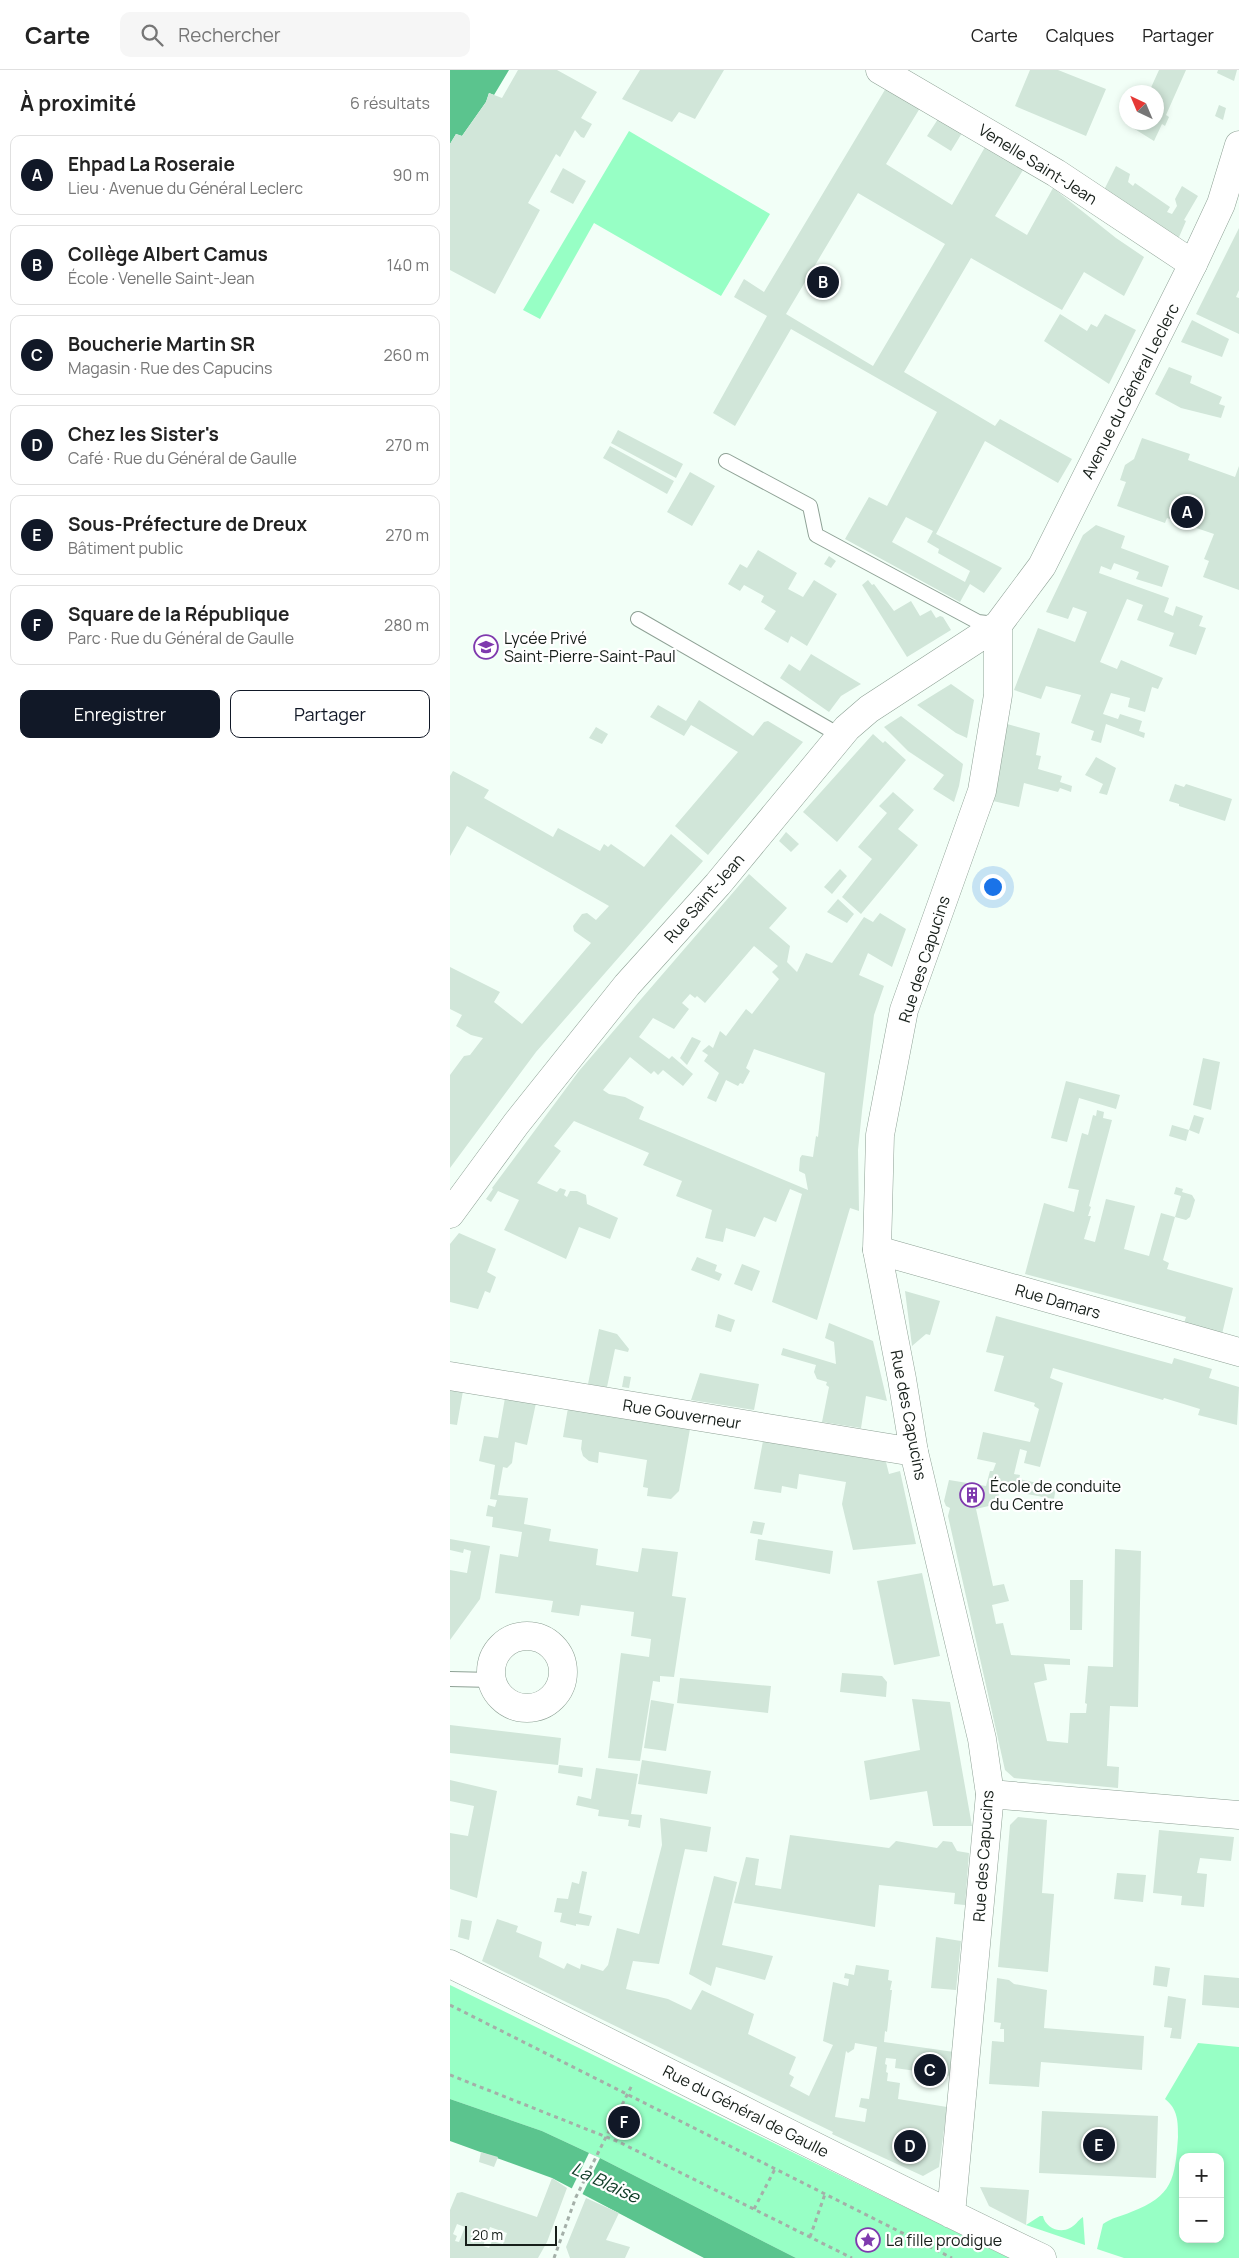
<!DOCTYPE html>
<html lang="fr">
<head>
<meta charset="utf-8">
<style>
	body { margin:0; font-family:Manrope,sans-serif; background:#f6f6f6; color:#222 }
	.controls { position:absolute; right:15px; bottom:15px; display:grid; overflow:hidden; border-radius:10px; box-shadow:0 2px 8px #0003 }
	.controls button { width:45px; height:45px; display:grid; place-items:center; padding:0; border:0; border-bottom:1px solid #e0e0e0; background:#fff; color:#222; font:25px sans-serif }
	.compass { position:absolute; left:669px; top:15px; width:45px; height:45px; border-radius:50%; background:#fff; box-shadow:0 2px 8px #0003; rotate:316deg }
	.scale { position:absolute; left:15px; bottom:12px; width:92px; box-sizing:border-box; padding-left:5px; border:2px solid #171f1a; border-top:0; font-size:14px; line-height:18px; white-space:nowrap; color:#171f1a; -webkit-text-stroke:4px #fff; paint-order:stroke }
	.you { position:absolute; left:542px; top:816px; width:18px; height:18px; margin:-12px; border:4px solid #fff; border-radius:50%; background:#1a73e8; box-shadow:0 0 0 8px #1a73e833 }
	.badge { display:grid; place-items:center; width:32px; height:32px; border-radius:50%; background:#111827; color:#fff; font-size:16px; font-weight:700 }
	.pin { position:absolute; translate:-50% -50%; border:2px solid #fff; box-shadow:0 1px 5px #0006 }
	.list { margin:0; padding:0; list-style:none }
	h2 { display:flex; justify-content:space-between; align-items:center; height:65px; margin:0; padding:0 20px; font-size:21px }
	h2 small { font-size:16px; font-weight:400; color:#767676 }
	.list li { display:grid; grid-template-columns:32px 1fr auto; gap:15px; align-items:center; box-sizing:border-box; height:80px; margin:0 10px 10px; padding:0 10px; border:1px solid #e0e0e0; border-radius:10px }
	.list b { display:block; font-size:19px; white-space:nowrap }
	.list p { margin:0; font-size:16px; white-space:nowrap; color:#767676 }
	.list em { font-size:16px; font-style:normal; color:#767676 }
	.actions { display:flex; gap:10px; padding:15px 20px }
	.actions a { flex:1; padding:11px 0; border:1px solid #111827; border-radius:10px; text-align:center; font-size:18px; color:#111827 }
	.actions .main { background:#111827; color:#fff }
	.icon { flex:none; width:28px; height:28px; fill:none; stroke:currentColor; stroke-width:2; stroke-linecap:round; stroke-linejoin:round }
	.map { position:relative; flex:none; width:789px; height:2188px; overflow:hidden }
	header { display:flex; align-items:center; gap:30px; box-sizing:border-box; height:70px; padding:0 25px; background:#fff; border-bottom:1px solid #e0e0e0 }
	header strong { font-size:24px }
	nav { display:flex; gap:28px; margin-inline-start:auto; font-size:18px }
	.search { width:350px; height:45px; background:#f6f6f6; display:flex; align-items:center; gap:12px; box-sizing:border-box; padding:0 18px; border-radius:10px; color:#767676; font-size:19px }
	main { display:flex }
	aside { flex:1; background:#fff }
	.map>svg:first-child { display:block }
	.green { fill:#97ffc5; fill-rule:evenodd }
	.water { fill:#5bc48e }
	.pier { fill:#f2fff7 }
	.building { fill:#d1e6d9; fill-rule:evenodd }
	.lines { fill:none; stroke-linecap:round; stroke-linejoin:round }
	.lane-casing { stroke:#8ea195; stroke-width:16 }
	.street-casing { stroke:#8ea195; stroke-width:29 }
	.secondary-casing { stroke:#8ea195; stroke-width:29 }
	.path { stroke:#a4afa8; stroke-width:3; stroke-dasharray:4 4; stroke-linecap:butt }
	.lane { stroke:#fff; stroke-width:14 }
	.street { stroke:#fff; stroke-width:28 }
	.secondary { stroke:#fff; stroke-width:28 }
	.labels { text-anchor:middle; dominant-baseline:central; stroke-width:4.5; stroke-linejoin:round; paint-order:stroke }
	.street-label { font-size:16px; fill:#171f1a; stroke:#fff }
	.poi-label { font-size:16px; fill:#171f1a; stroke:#fff; text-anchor:start }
	.water-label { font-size:18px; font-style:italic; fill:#0f3c26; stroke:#fff }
</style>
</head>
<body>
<header>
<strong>Carte</strong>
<div class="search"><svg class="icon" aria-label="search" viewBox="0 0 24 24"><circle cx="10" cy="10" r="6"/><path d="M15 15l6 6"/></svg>Rechercher</div>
<nav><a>Carte</a><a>Calques</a><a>Partager</a></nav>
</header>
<main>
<aside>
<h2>À proximité<small>6 résultats</small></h2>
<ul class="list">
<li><span class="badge">A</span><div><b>Ehpad La Roseraie</b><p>Lieu · Avenue du Général Leclerc</p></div><em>90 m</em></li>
<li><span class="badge">B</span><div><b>Collège Albert Camus</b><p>École · Venelle Saint-Jean</p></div><em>140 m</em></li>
<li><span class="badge">C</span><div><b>Boucherie Martin SR</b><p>Magasin · Rue des Capucins</p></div><em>260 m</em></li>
<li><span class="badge">D</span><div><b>Chez les Sister's</b><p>Café · Rue du Général de Gaulle</p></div><em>270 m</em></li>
<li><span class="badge">E</span><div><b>Sous-Préfecture de Dreux</b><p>Bâtiment public</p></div><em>270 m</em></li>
<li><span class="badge">F</span><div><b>Square de la République</b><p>Parc · Rue du Général de Gaulle</p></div><em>280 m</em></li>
</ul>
<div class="actions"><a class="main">Enregistrer</a><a>Partager</a></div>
</aside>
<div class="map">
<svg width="789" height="2188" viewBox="0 0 789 2188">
	<rect width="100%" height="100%" fill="#f2fff7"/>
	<path class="green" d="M179,61L320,144L271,226L144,153L90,249L73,240Z
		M0,1915L559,2188H346L150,2088L92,2061L0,2029Z
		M748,1973L789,1977V2188H674L647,2179L653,2154C661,2148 672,2146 681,2142C723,2126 725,2109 728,2067C728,2052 728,2039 715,2029ZM733,2087H770V2169H733Z
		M590,2146H593C595,2157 609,2164 620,2158C625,2156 628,2150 633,2147L635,2175L576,2155Z"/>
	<path class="water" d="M0,0H59L44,25L39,23L36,32L12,66L6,64L0,74Z
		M0,2029L92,2061L150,2088L346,2188H254L102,2108L0,2071Z"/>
	<path class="pier" d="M139,2083L150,2088L132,2125L121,2120Z"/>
	<path class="building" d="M68,0H107L147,22L131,48L142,54L134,68L131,67L125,60L110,87L106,84L78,133L90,140L45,224L0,200V74L6,64L12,66L36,32L39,23L52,28Z
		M190,0H274L245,49L229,42L222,52L172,29Z
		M580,0H608L656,19L636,66L565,36Z
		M709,0H736L716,45L719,47L715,56L712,54L704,71L683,58L686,52H706V22H699Z
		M768,0H787L784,11L767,3Z
		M436,18L470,38L436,94L502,135L535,77L573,100L545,146L577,165L603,118L666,168L694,187L674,226L634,202L612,240L521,188L454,302L545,356L550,349L622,389L608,413L535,371L486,464L552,498L534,523L520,514L510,532L395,469L419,427L437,436L487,342L341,259L285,356L263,343L317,246L284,227L294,209L314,222ZM408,123L495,174L423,296L336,244ZM456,447L483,461L477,472L489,479L488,483L520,501L515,512L442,472Z
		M769,35L776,38L773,50L765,46Z
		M488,49L512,63L501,81L477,66Z
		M666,96L680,104L678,112L683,116L685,113L720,137L717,142L722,144L727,136L725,129L732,116L748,126L734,150L736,151L726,174L652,124Z
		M113,98L136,111L123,134L100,122Z
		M789,158V220L786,227L789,228V264L746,244Z
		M610,244L637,261L641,254L647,257L655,244L686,260L659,314L594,271Z
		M742,250L779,269L772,287L731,272Z
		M719,297L742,306L740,313L772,327L769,334L775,336L771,348L731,338L705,324Z
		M168,360L233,394L226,408L161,373Z
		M692,368L740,384L738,390L785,407L789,396V520L753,507L759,491L754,489L764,464L717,448L715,453L667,436L676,412L670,410L675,395L684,389Z
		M160,376L224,411L217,424L153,388Z
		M240,402L265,416L242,456L217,442Z
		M646,455L675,466L671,478L719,496L712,517L686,509L689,502L664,493L661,500L651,496L649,503L719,528L714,542L723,546L726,536L753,546L749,556L756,558L746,585L719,576L724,563L687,550L693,535L677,529L650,592L667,599L671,590L713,608L708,619L702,617L695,642L678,637L680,628L661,623L653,644L668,649L670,644L692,651L689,661L695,663L694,668L656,654L651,673L641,670L644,661L621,653L631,625L596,616L591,629L564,620L588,558L625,572L637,542L623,537L618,549L596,542L633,465Z
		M308,480L347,503L338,519L353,527L364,510L387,524L357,576L341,566L338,573L314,559L326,541L311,532L314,526L294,515L290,521L278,514L290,494L297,498Z
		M379,486L386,491L381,498L374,494Z
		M418,510L422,515L424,514L444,541L461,531L470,546L481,540L486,548L490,546L493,547L501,560L457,587L412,515Z
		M361,584L411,614L391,626L379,642L330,608L339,594L350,601Z
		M501,614L524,630L517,668L506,663L467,635Z
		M249,630L303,666L314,652L318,651L353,672L258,785L225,756L288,682L241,655L234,666L200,647L208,635L236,651Z
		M451,646L513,694L509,716L504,732L483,719L494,705L458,681L434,657Z
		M557,654L590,663L586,685L591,686L588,699L612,706L610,712L622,716L621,722L610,718L608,722L574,713L569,737L543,731Z
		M146,657L158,664L152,674L139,668Z
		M423,664L433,673L435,671L456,690L387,772L353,742Z
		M646,687L666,698L657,725L649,723L653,714L635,705Z
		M3,701L39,720L34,728L103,767L108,758L150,781L154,774L158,777L161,774L194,797L221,764L253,791L86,982L0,1098V1005L14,986L20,985L33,968L21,965L6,956L12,945L0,939V897L50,922L44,932L72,954L141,873L124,861L123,856L132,844L137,843L146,850L159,836L17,756L0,786V706Z
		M725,714L734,717L736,714L782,729L775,751L729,736V734L719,731Z
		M443,722L464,740L448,759L468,775L411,844L392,827L422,789L408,777L437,743L429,736Z
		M336,762L349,774L341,782L329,771Z
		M390,799L397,806L382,824L374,817Z
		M299,804L337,838L319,858L340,876L337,892L347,902L356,883L382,893L414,847L423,852L430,843L456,859L442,897L418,883L409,905L434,916L424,945L412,1041L408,1080L409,1141L400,1138L367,1250L322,1232L352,1124L340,1119L326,1152L314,1147L305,1167L276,1158L273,1172L255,1168L262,1140L226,1126L232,1111L193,1095L199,1083L124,1051L104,1076L111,1081L87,1113L107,1122L110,1118L116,1120L114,1125L117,1127L120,1121H127L136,1125L137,1134L168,1148L160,1169L129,1157L116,1189L54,1160L69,1130L48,1121L41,1132L36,1129L43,1119L42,1118L129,1001ZM304,876L328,896L322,902L329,909L302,944L296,939L276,966L270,961L263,978L259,975L252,981L258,985L254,991L269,1003L257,1028L266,1032L276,1010L288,1016L290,1013L293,1014L300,1001L296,998L304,979L375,1003L368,1067L366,1066L363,1087L352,1085L350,1088L349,1101L355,1104L358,1120L189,1049L194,1037L175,1027L159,1024L153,1020L180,987L201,1004L204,1001L208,1005L213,1000L233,1016L243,1004L222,986L219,989L189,967L203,948L224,959L239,939L232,933L240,924L245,928L247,926L255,933Z
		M388,829L404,844L397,853L377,842Z
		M242,967L251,971L237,995L230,988Z
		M753,988L770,992L761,1040L743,1035Z
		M616,1011L670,1025L666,1039L629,1028L617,1072L601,1068Z
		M647,1040L654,1042L653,1048L662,1050L639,1136L641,1137L638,1146H641L634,1169L645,1172L656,1129L685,1136L674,1179L699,1186L711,1143L725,1147L713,1190L719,1193L717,1199L783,1218L772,1264L734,1253L736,1247L575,1204L594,1133L624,1142L629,1120L618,1118L632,1063L638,1065L643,1045L646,1046Z
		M744,1045L754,1048L749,1064L739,1060L736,1071L719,1066L722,1055L739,1060Z
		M726,1117L733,1119L732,1122L742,1125L745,1130L740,1147L736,1150L725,1147L731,1126L724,1124Z
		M9,1163L46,1179L37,1202L46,1207L40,1223L35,1221L28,1239L0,1232V1174Z
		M247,1187L267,1195L265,1201L272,1204L269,1211L241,1200Z
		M292,1194L310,1201L302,1221L284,1214Z
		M455,1221L490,1231L480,1265L476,1264L462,1276Z
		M268,1244L285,1250L281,1262L265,1257Z
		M546,1246L722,1294L724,1288L762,1299L759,1308L789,1317L787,1355L748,1345L750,1339L714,1328L713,1330L603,1298L600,1308L613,1313L590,1397L574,1393L577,1381L570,1379L564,1404L570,1405L569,1409L606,1417L604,1429L550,1419L547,1434L526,1439L543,1516L554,1514L559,1531L542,1535L546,1554L553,1553L561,1585L620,1589V1595L594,1594L597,1610L584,1613L597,1671L618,1673L620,1643H636L637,1634L635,1633L638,1596L663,1597L665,1479L691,1481L688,1637L660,1636L657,1696L669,1697L668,1718L564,1708L555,1700L498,1446L500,1438L496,1436L494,1431L499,1410L536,1416L540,1401H543L546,1393L527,1389L533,1362L580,1372L589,1339L584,1336L585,1333L544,1321L554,1286L536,1282Z
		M379,1253L423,1271L437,1331L416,1326L411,1358L372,1352L379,1317L376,1315L377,1312L367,1309L364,1302L366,1295L331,1285L333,1278L386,1294L384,1272L375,1268Z
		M149,1259L167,1264L179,1279L178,1282L165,1279L157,1317L138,1314Z
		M250,1303L309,1314L304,1340L241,1330Z
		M174,1306L181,1307L179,1318L172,1317Z
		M0,1319L13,1321L7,1355L0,1354Z
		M55,1328L86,1333L77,1375L65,1372L62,1393L57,1398L53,1397L48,1425L78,1428L74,1454L101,1459L99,1471L148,1479L146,1495L188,1502L192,1478L228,1482L222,1526L236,1528L224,1607L210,1606V1612L203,1611L190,1691L158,1688L171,1583L199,1587L201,1569L181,1566L184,1542L131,1535L129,1546L101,1542L103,1531L45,1523L50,1484L68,1487L72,1462L42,1457L43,1447L36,1446L38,1435L45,1437L47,1430L40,1429L45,1395L29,1391L34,1366L48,1368Z
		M118,1338L240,1359L229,1421L221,1429L197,1426L198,1418L193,1417L197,1390L149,1382L148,1393L139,1391L133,1386L131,1379L132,1370L113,1367Z
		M313,1371L436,1392L439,1404L450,1401L466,1474L403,1480L392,1434L396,1412L349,1404L347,1419L332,1416L331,1423L304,1419Z
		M303,1451L315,1453L312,1465L300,1463Z
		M0,1469L40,1476L30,1529L0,1570V1500L17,1503L21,1481L14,1479L13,1483L0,1480Z
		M308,1469L383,1481L380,1504L305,1490Z
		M472,1503L490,1586L444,1595L427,1511Z
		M620,1510H633L632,1560H620Z
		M392,1603L432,1606L437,1612L436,1627L390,1622Z
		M230,1608L321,1616L318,1643L227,1633Z
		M462,1629L500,1632L522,1756H483L477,1721L420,1730L414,1691L470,1680Z
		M201,1630L224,1634L216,1681L194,1678Z
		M0,1655L111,1668L108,1695L0,1683Z
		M192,1690L261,1701L257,1724L188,1714Z
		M109,1695L133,1698L132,1707L108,1703Z
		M146,1698L188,1704L181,1744L192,1745L190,1758L178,1756L179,1750L148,1746L149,1740L126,1735L128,1726L141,1729Z
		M0,1710L47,1721L27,1828L0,1819V1763L18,1766L24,1736L0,1731Z
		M568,1747L597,1750L592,1823L604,1824L598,1902L548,1897L560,1755Z
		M210,1748L261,1757L257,1782L235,1779L209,1894L183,1891L176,1919L218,1929L241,1940L252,1920L304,1944L298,1964L346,1987L339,2004L344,2007L340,2016L359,2026L383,1975L373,1971L383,1912L398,1916L399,1909L394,1908L395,1903L404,1905L406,1895L439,1900L438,1910L442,1911L440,1920H442L437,1962L435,1961L434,1972L504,1982L501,2006L445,1998L446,1989L436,1988L435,1994L437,1995L436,2002L438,2003L437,2011L450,2013L448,2029L497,2037L489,2097L473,2106L382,2064L383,2062L32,1891L47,1849L68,1856L66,1862L92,1872L89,1887L114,1899L117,1893L130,1899L131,1894L153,1901L158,1895L167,1858L189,1864L212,1775ZM405,1973L427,1977L419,2029L411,2028L409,2037L417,2039L415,2052L385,2047L396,1981L398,1983L404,1979Z
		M709,1760L784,1767L781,1791L750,1788L747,1803L757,1804L754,1837L731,1835L732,1826L703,1823Z
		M340,1765L439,1778L446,1771L487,1778L493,1771L502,1772L507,1781L519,1783L515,1835L504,1834L505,1823L429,1815L425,1857L284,1833L296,1787L309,1789L305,1815L331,1819Z
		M132,1801L137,1802L129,1843L142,1846L139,1856L126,1854V1856L110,1852L112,1843L104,1842L107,1828L118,1829L122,1812L129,1814Z
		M667,1803L696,1805L693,1832L664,1829Z
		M264,1806L287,1812L272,1875L323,1886L315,1910L266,1897L261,1916L239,1904Z
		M11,1849L22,1851L19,1870L8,1867Z
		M486,1867L511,1871L506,1920L481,1918Z
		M705,1896L720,1898L717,1917L703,1915Z
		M754,1905L789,1908V1938L752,1935Z
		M547,1908L559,1910L564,1914L597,1920L594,1958L694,1966L692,2000L591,1992L589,2017L539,2014L542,1971L554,1972V1959H550L551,1953L544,1952Z
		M718,1926L736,1929L731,1969L720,1968L722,1958L714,1957Z
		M592,2041L708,2046L706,2108L589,2103Z
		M31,2082L48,2087L44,2097L29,2092Z
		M102,2108L117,2118L97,2172L88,2188H0V2140L7,2123L12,2122L87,2147ZM7,2154L15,2157L9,2172L5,2171L7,2166L3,2164ZM40,2157L57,2163L53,2174L42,2171L39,2178L33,2176Z
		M530,2117L579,2120L576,2155L539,2136Z
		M136,2128L169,2143L156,2170L180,2177L175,2188H120L116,2177Z"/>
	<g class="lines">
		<g class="lane-casing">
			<path id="lane" d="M276,391L360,436L366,465L528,552L545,554
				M188,549L391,666
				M0,1609L42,1610"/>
		</g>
		<g class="street-casing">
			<path id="street" d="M430,0L606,103L743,194
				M427,1180L789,1282
				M0,1306L464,1382
				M41 1602a36 36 0 1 1 72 0a36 36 0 1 1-72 0Z
				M540,1724L789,1745"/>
		</g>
		<g class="secondary-casing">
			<path id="secondary" d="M0,1144L66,1054L177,915L268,814L397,658L419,639L548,555L592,496L743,194L771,134L789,75
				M0,1894C198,1990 393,2093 592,2188
				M501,2144L540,1724L532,1669L464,1382L452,1309L427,1180L430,1065L454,940L532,721L548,625V555"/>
		</g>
		<path class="path" d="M0,1935L502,2188
			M0,2005L169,2072L402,2188
			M304,2139L325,2099
			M360,2167L375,2124
			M104,2188L126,2127L182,2015"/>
		<use href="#lane" class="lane"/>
		<use href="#street" class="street"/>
		<use href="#secondary" class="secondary"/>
	</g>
	<defs>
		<g id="school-ring" transform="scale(1.25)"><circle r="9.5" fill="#fff" stroke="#7f3aae" stroke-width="1.5"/><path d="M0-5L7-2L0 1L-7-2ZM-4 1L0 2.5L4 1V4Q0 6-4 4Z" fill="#7f3aae"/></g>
		<g id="building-ring" transform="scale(1.25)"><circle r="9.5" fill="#fff" stroke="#7f3aae" stroke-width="1.5"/><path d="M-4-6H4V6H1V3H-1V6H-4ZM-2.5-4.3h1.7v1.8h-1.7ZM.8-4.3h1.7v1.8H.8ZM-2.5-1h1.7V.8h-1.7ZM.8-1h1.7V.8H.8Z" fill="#7f3aae"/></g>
		<g id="sight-ring" transform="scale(1.25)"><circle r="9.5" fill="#fff" stroke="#7f3aae" stroke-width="1.5"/><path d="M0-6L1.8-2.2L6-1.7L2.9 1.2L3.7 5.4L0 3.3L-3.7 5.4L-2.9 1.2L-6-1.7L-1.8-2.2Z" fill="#7f3aae"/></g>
	</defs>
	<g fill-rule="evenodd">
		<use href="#school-ring" x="36" y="577"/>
		<use href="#building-ring" x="522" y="1425"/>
		<use href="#sight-ring" x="418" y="2170"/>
	</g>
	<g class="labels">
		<g class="street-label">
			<text transform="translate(588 94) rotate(32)">Venelle Saint-Jean</text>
			<text transform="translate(680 321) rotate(-63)">Avenue du Général Leclerc</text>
			<text transform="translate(254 828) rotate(-49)">Rue Saint-Jean</text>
			<text transform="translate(474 889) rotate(-72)">Rue des Capucins</text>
			<text transform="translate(608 1231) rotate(16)">Rue Damars</text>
			<text transform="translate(232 1344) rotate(9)">Rue Gouverneur</text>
			<text transform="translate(459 1345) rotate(79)">Rue des Capucins</text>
			<text transform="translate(533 1786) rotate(-86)">Rue des Capucins</text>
			<text transform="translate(296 2041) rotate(27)">Rue du Général de Gaulle</text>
		</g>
		<g class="poi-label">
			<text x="54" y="568">Lycée Privé<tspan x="54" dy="18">Saint-Pierre-Saint-Paul</tspan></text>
			<text x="540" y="1416">École de conduite<tspan x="540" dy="18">du Centre</tspan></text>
			<text x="436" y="2170">La fille prodigue</text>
		</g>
		<g class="water-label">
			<text transform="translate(156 2112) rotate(25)">La Blaise</text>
		</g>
	</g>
</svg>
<div class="controls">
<button>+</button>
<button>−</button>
</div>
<svg class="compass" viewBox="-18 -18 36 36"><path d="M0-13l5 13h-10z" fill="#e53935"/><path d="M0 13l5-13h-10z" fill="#767676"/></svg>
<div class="scale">20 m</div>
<div class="you"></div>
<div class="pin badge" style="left:737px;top:442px">A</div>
<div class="pin badge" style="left:373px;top:212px">B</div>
<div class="pin badge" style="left:480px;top:2000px">C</div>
<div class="pin badge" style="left:460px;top:2076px">D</div>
<div class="pin badge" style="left:649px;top:2075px">E</div>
<div class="pin badge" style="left:174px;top:2052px">F</div>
</div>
</main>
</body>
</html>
